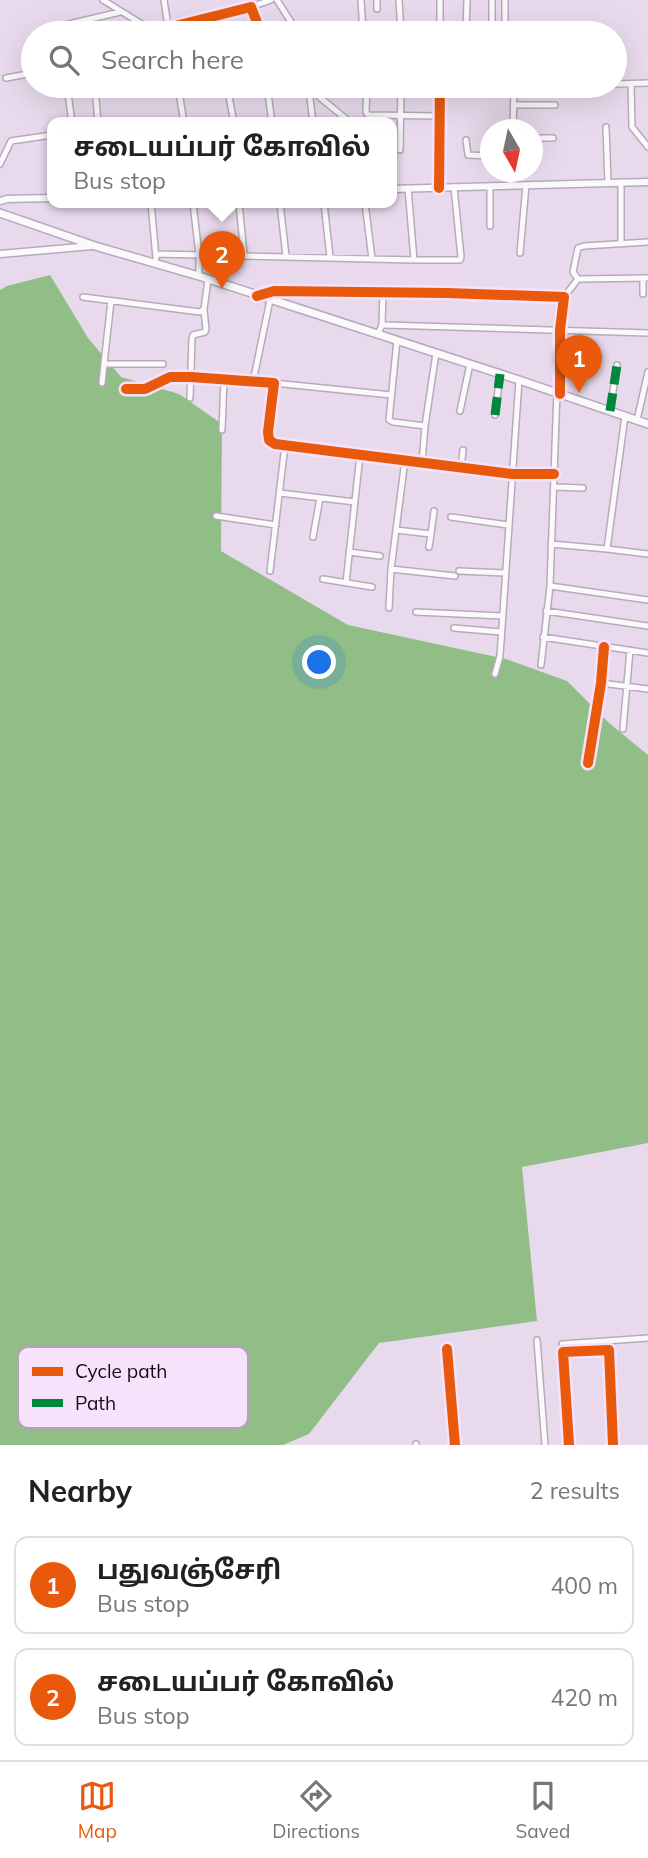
<!DOCTYPE html>
<html lang="en">
<head>
<meta charset="utf-8">
<style>
	body { margin:0; font-family:Mulish,"Noto Sans Tamil",sans-serif; background:#f6f6f6; color:#222 }
	.compass { position:absolute; left:480px; top:119px; width:63px; height:63px; border-radius:50%; background:#fff; box-shadow:0 7px 28px #0002; rotate:171deg }
	.you { position:absolute; left:320px; top:663px; width:24px; height:24px; margin:-18px; border:5px solid #fff; border-radius:50%; background:#1a73e8; box-shadow:0 0 0 10px #1a73e833 }
	.badge { display:grid; place-items:center; width:46px; height:46px; border-radius:50%; background:#ea580c; color:#fff; font-size:23px; font-weight:700 }
	.pin { position:absolute; translate:-50% -58px; filter:drop-shadow(0 2px 4px #0008) }
	.pin::after { content:''; position:absolute; top:37px; width:24px; height:21px; background:inherit; clip-path:polygon(0 0,100% 0,50% 100%) }
	.popup { position:absolute; left:47px; top:117px; width:350px; height:91px; box-sizing:border-box; display:grid; place-content:center; border-radius:14px; background:#fff; filter:drop-shadow(0 2px 5px #0005); font-size:23px; white-space:nowrap; color:#767676 }
	.popup b { font-size:26px; color:#222 }
	.popup::after { content:''; position:absolute; left:50%; top:100%; margin-left:-14px; border:14px solid transparent; border-top-color:#fff }
	.list { margin:0; padding:0; list-style:none }
	h2 { display:flex; justify-content:space-between; align-items:center; height:91px; margin:0; padding:0 28px; font-size:30px }
	h2 small { font-size:23px; font-weight:400; color:#767676 }
	.list li { display:grid; grid-template-columns:46px 1fr auto; gap:21px; align-items:center; box-sizing:border-box; height:98px; margin:0 14px 14px; padding:0 14px; border:2px solid #e0e0e0; border-radius:14px }
	.list b { display:block; font-size:26px; white-space:nowrap }
	.list p { margin:0; font-size:23px; white-space:nowrap; color:#767676 }
	.list em { font-size:23px; font-style:normal; color:#767676 }
	.icon { flex:none; width:38px; height:38px; fill:none; stroke:currentColor; stroke-width:2; stroke-linecap:round; stroke-linejoin:round }
	.map { position:relative; flex:none; width:648px; height:1445px; overflow:hidden }
	.search { position:absolute; background:#fff; box-shadow:0 7px 28px #0002; left:21px; right:21px; top:21px; height:77px; display:flex; align-items:center; gap:18px; box-sizing:border-box; padding:0 24px; border-radius:38px; color:#767676; font-size:26px }
	.sheet { height:315px; background:#fff }
	nav { display:flex; justify-content:space-around; align-items:center; box-sizing:border-box; height:98px; border-top:2px solid #e0e0e0; background:#fff; font-size:19px; color:#767676 }
	nav a { display:grid; justify-items:center; gap:4px }
	nav .on { color:#ea580c }
	.map>svg:first-child { display:block }
	.water { fill:#90be86 }
	.lines { fill:none; stroke-linecap:round; stroke-linejoin:round }
	.minor-casing { stroke:#b6abb9; stroke-width:8 }
	.tertiary-casing { stroke:#b6abb9; stroke-width:9 }
	.secondary-casing { stroke:#b6abb9; stroke-width:10 }
	.minor { stroke:#fcf9fc; stroke-width:5 }
	.tertiary { stroke:#fcf9fc; stroke-width:6 }
	.secondary { stroke:#fcf9fc; stroke-width:7 }
	.quiet { stroke:#00873e; stroke-width:9; stroke-dasharray:18 9; stroke-linecap:butt }
	.cycleway-casing { stroke:#f7e2fc; stroke-width:15 }
	.cycleway { stroke:#e8590c; stroke-width:10 }
	.key { fill:#f7e2fc; stroke:#b3a2b7; stroke-width:2 }
	.key-label { font-size:19px; fill:#140b16 }
</style>
</head>
<body>
<div class="map">
<svg width="648" height="1445" viewBox="0 0 648 1445">
	<rect width="100%" height="100%" fill="#e8daec"/>
	<path class="water" d="M50,275L88,338L121,377L179,394L222,424L221,551L348,625L506,659L567,681L609,723L648,755V1143L522,1167L537,1321L379,1343L309,1434L283,1445H0V290L7,286Z"/>
	<g class="lines">
		<g class="minor-casing">
			<path id="minor" d="M103,0L153,31
				M164,0L169,33
				M250,0L251,7L271,0
				M277,0L298,33
				M361,0L363,33
				M377,0V9
				M399,0L401,33
				M492,0V33
				M505,0V21L511,33
				M213,16L216,33
				M69,24L120,12
				M147,33L251,7L261,33
				M440,33V0
				M466,33L467,0
				M6,78L33,73
				M615,84L648,83
				M631,84L632,127L648,147
				M67,86L72,123
				M95,86L98,123
				M178,86L184,123
				M227,86L234,123
				M267,86L272,123
				M306,86L351,123
				M367,86L366,112L368,115L439,116
				M309,90L313,123
				M514,105H555
				M171,123L184,121
				M606,127L608,183
				M513,130L514,86
				M532,138H553
				M466,140L468,155L490,156
				M400,150L401,86
				M0,164L11,141L52,135
				M511,185V172
				M439,188L440,86
				M151,203L156,258
				M193,203L199,255V276
				M239,203L244,255
				M280,203L286,256
				M324,203L330,257
				M365,203L372,259
				M490,226V186
				M648,242L584,246L578,248L573,272L578,279L648,278
				M621,243V182
				M520,253L526,185
				M156,254L414,260L408,188
				M414,260H460L461,257L454,187
				M643,294V278
				M259,296L274,291L447,293L564,297L560,330V394
				M83,297L200,312L204,309L208,280
				M564,297L578,279
				M111,301L104,364H163
				M382,325L383,292
				M378,334L382,325H385L648,333
				M397,340L389,420L393,422L425,426
				M253,382L270,300
				M102,383L104,364
				M274,383L391,395
				M126,389H145L170,377H191L274,383L268,432L269,440L275,444L512,474H554
				M190,398L192,338L193,335L205,332L206,329L204,310
				M460,411L470,364
				M610,411L617,365
				M495,415L500,374
				M625,416L607,549L648,554
				M637,420L648,372
				M222,430L224,379
				M422,463L425,426L436,353
				M461,468L463,450
				M554,487L583,488
				M280,493L355,502
				M216,516L276,525
				M451,517L508,525
				M396,530L431,534L429,547
				M431,534L434,511
				M313,537L320,498
				M551,544L607,549
				M349,552L380,556
				M391,569L455,576
				M270,571L285,445
				M459,571L505,573
				M323,579L372,587
				M346,583L360,455
				M550,586L648,600
				M389,608L391,569L405,460
				M546,611L648,626
				M416,612L502,616
				M454,628L501,632
				M543,637L648,653
				M541,665L550,586L557,392
				M495,674L500,656L519,380
				M601,683L648,689
				M623,729L630,650
				M588,763L601,683L604,647
				M537,1340L545,1445
				M562,1344L648,1338
				M447,1349L455,1445
				M416,1444V1445
				M569,1445L563,1352L609,1350L613,1445"/>
		</g>
		<g class="tertiary-casing">
			<path id="tertiary" d="M392,189L648,182
				M0,201L7,199L52,198
				M0,254L92,246"/>
		</g>
		<g class="secondary-casing">
			<path id="secondary" d="M0,213L95,246L199,276L519,380L648,424"/>
		</g>
		<use href="#minor" class="minor"/>
		<use href="#tertiary" class="tertiary"/>
		<use href="#secondary" class="secondary"/>
		<path class="quiet" d="M610,411L617,365
			M495,415L500,374"/>
		<g class="cycleway-casing">
			<path id="cycleway" d="M147,33L251,7L261,33
				M439,188L440,86
				M257,296L274,291L447,293L564,297L560,330V394
				M126,389H145L170,377H191L274,383L268,432L269,440L275,444L512,474H554
				M588,763L601,683L604,647
				M447,1349L455,1445
				M569,1445L563,1352L609,1350L613,1445"/>
		</g>
		<use href="#cycleway" class="cycleway"/>
	</g>
	<rect x="18" y="1347" width="230" height="81" rx="10" class="key"/>
	<rect x="32" y="1367" width="31" height="9" fill="#e8590c"/>
	<rect x="32" y="1399" width="31" height="8" fill="#00873e"/>
	<g class="key-label">
		<text x="75" y="1378">Cycle path</text>
		<text x="75" y="1410">Path</text>
	</g>
</svg>
<svg class="compass" viewBox="-18 -18 36 36"><path d="M0-13l5 13h-10z" fill="#e53935"/><path d="M0 13l5-13h-10z" fill="#767676"/></svg>
<div class="you"></div>
<div class="pin badge" style="left:579px;top:393px">1</div>
<div class="pin badge" style="left:222px;top:289px">2</div>
<div class="popup"><b>சடையப்பர் கோவில்</b>Bus stop</div>
<div class="search"><svg class="icon" aria-label="search" viewBox="0 0 24 24"><circle cx="10" cy="10" r="6"/><path d="M15 15l6 6"/></svg>Search here</div>
</div>
<section class="sheet">
<h2>Nearby<small>2 results</small></h2>
<ul class="list">
<li><span class="badge">1</span><div><b>பதுவஞ்சேரி</b><p>Bus stop</p></div><em>400 m</em></li>
<li><span class="badge">2</span><div><b>சடையப்பர் கோவில்</b><p>Bus stop</p></div><em>420 m</em></li>
</ul>
</section>
<nav>
<a class="on"><svg class="icon" aria-label="map" viewBox="0 0 24 24"><path d="M3 6l6-2 6 2 6-2v14l-6 2-6-2-6 2zM9 4v14M15 6v14"/></svg>Map</a>
<a><svg class="icon" aria-label="directions" viewBox="0 0 24 24"><path d="M12 3l9 9-9 9-9-9zM9 14v-3h6M13 9l2 2-2 2"/></svg>Directions</a>
<a><svg class="icon" aria-label="saved" viewBox="0 0 24 24"><path d="M7 4h10v16l-5-4-5 4z"/></svg>Saved</a>
</nav>
</body>
</html>
